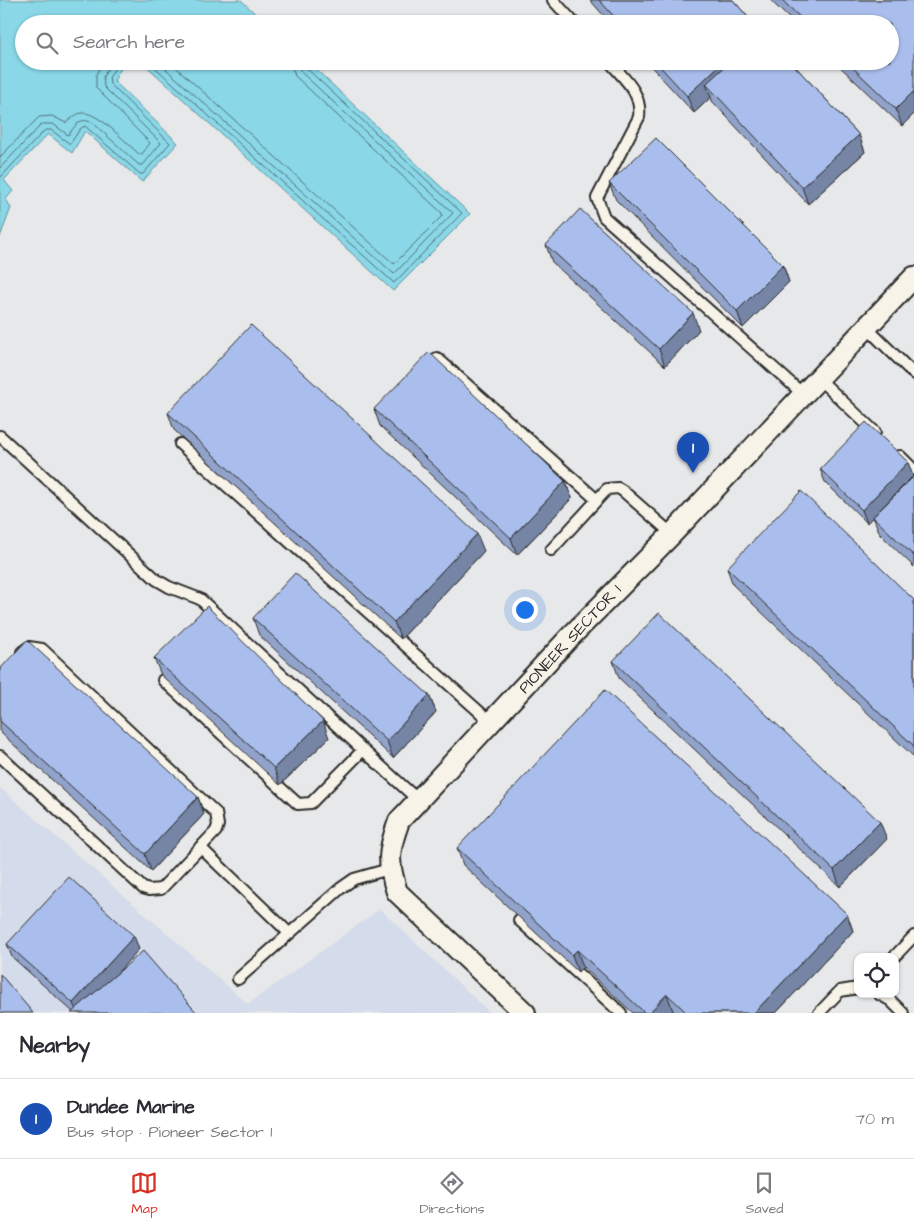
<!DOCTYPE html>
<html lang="en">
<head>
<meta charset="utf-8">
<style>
	body { margin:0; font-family:"Architects Daughter",sans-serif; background:#f7f7f7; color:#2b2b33 }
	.controls { position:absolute; right:15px; bottom:15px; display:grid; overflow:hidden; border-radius:10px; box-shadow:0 1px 4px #0004 }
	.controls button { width:45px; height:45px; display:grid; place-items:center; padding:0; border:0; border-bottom:1px solid #e1e1e2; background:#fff; color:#2b2b33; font:25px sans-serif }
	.you { position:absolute; left:524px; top:609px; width:18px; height:18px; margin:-12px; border:4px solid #fff; border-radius:50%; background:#1a73e8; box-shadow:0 0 0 8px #1a73e833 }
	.badge { display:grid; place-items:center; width:32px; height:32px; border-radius:50%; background:#d93025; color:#fff; font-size:16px; font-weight:700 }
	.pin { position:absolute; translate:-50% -41px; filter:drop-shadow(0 1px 2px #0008) }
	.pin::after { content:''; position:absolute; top:26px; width:18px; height:15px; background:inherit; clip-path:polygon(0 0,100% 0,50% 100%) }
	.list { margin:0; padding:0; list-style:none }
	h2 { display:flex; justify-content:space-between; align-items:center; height:65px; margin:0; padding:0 20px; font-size:21px }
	h2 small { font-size:16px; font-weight:400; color:#7c7c81 }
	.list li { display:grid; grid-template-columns:32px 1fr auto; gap:15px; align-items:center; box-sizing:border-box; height:80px; padding:0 20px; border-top:1px solid #e1e1e2 }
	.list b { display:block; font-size:19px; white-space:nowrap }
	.list p { margin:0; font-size:16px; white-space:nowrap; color:#7c7c81 }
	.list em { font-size:16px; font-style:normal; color:#7c7c81 }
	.icon { flex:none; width:28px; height:28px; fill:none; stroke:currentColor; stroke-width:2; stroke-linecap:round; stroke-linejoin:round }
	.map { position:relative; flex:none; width:914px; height:1013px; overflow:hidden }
	.search { position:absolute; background:#fff; box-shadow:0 1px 4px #0004; left:15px; right:15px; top:15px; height:55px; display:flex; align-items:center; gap:12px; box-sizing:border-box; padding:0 18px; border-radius:28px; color:#7c7c81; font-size:19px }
	.sheet { height:145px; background:#fff }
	nav { display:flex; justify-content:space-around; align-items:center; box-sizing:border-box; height:70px; border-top:1px solid #e1e1e2; background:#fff; font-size:14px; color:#7c7c81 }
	nav a { display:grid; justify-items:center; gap:2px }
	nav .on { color:#d93025 }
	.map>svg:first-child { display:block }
	.built { fill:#d4dbea }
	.water { fill:#89d7e7; stroke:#63929c }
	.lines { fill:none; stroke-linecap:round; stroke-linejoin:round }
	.shore { stroke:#517076; stroke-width:1 }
	.service-casing { stroke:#2b2b2b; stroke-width:14 }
	.minor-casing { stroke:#2b2b2b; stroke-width:24 }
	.service { stroke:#f7f3e8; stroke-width:10 }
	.minor { stroke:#f7f3e8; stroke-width:20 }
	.wall { fill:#91a3cb; stroke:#2b2b2b }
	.shaded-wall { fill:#7685a5; stroke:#2b2b2b }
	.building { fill:#a9beec; stroke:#2b2b2b }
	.labels { text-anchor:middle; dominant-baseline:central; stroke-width:4.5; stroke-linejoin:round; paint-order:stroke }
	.street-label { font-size:16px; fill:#2b2b2b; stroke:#f7f3e8 }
</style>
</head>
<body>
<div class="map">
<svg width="914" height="1013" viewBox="0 0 914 1013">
	<rect width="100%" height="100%" fill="#e7e8e9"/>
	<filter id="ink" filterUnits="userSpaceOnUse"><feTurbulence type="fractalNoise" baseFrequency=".02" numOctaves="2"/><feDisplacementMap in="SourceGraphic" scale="10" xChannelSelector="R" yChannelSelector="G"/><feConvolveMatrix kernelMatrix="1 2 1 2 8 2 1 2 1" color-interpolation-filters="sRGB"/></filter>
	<g filter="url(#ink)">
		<path class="built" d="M0,788L248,1004L380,909L490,1013H0Z"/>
		<path class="water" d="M0,0H241L266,24H24V61H125L114,81L178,143L142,182L85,131L72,153L48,134L4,180L13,191L6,199L11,208L0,237Z
			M141,61H307L470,214L393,291Z"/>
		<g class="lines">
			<path class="shore" d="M148,61L394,283L462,213L305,67L304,61
				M157,61L394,274L453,213L301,72L297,61
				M169,61L394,264L442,216V213L295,76L290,61
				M0,157L39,117L52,116L66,123C71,119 75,114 82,113C98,111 127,144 139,154H142L150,143L96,88V75L103,61
				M0,168L42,124H53L68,135C76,126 79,116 93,123L139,165H143L161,143L104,87L103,77L112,61
				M0,178L45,130H51L70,144L80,129L85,126L140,174H143L170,143L110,84L109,78L119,61"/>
			<g class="service-casing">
				<path id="service" d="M553,0L575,24
					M609,61C624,79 642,92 639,117L597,198L604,217L804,395
					M867,328L914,374
					M437,358L597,500
					M819,379L875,432
					M0,436L157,580L169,587L200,599L363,750
					M180,444L492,723
					M900,456L914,470
					M551,550L607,489L618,488L623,491L672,534
					M163,680L298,804L311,803L363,750L418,800
					M0,756L143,888L149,890L161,889L216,831L218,825L216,813L42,649L29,647L22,652
					M200,847L289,933
					M519,920L621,1013
					M894,957L914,936
					M238,979L341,888L354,879L389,869
					M879,994L890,1000L903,1013
					M819,1013L840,991L858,988"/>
			</g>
			<g class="minor-casing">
				<path id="minor" d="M525,1013L397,892C387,861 388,851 399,821L570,637L672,534L914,277"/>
			</g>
			<use href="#service" class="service"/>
			<use href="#minor" class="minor"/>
		</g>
		<path class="wall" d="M590,0H733L754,24H611Z
			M770,0H914L902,126L834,61H890V24H795Z
			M646,61H790L859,135L865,152L808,204L712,101L711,97L694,113Z
			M609,183L783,265L789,282L743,328L616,200Z
			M546,245L699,330L665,366L552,262Z
			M374,409L565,481L572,498L517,555L380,426Z
			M168,413L484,551L401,639L174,430Z
			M820,469L913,476L867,523L825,482Z
			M914,479V567L880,534L873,517Z
			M727,568L914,600V757L733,585Z
			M253,618L429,695L436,712L393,758L259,635Z
			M154,658L329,738L280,785L161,675Z
			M613,661L887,839L840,887L619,678Z
			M0,669L198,797L204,814L151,871L0,732Z
			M457,848L847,914L853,931L776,1013H675L673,1011L671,1013H633L583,967L578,972L463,865Z
			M7,944L139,949L73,1012L12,957Z"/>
		<path class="shaded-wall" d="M724,61H748L706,84L711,97L694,113L687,96Z
			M914,91V114L902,126L896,109Z
			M859,135L865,152L808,204L802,187Z
			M783,265L789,282L743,328L737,311Z
			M693,313L699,330L665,366L659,349Z
			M908,462L913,476L867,523L862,510Z
			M565,481L572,498L517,555L511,538Z
			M477,534L484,551L401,639L394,622Z
			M429,695L436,712L393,758L387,741Z
			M323,721L329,738L280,785L274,768Z
			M198,797L204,814L151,871L145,854Z
			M880,822L887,839L840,887L834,870Z
			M847,914L853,931L776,1013H754Z
			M134,936L139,949L81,1013H77L73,1003Z
			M577,950L583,967L578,972L572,955Z
			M667,994L673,1011L671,1013H649Z"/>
		<path class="building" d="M599,0H733L754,24H621Z
			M782,0H914V91L896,109L846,61H890V24H807Z
			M655,61H724L687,96Z
			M731,61H790L859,135L802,187L706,84Z
			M656,138L783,265L737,311L609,183Z
			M580,209L693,313L659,349L546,245Z
			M251,325L477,534L394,622L168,413Z
			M429,352L565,481L511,538L374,409Z
			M866,422L908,462L862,510L820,469Z
			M912,478L914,479V556L873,517Z
			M801,491L914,600V746L727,568Z
			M295,573L429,695L387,741L253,618Z
			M207,606L323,721L274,768L154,658Z
			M659,613L880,822L834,870L613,661Z
			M27,640L198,797L145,854L0,721V669Z
			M605,690L847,914L754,1013H687L667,994L649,1013H645L577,950L572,955L457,848Z
			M69,877L134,936L73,1003L7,944Z
			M143,951L197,1013H71Z
			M0,974L33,1013H0Z"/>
	</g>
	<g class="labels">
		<g class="street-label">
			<text transform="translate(570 639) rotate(-47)">PIONEER SECTOR 1</text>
		</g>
	</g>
</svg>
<div class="controls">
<button><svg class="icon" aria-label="locate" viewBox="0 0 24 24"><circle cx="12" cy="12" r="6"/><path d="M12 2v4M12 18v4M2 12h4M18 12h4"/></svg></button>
</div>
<div class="you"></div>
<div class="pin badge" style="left:693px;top:473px;background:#1a4fb4">1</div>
<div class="search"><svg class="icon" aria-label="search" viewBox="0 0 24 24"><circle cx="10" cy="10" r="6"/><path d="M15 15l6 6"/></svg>Search here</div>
</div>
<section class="sheet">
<h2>Nearby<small></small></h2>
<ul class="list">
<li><span class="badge" style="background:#1a4fb4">1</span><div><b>Dundee Marine</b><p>Bus stop · Pioneer Sector 1</p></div><em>70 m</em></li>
</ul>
</section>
<nav>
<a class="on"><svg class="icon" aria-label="map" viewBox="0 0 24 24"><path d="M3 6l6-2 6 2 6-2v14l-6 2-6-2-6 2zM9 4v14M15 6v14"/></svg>Map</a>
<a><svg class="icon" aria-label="directions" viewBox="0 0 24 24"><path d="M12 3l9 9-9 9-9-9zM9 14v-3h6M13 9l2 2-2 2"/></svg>Directions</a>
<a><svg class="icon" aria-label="saved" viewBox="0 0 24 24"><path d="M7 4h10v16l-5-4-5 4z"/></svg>Saved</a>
</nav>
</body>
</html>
